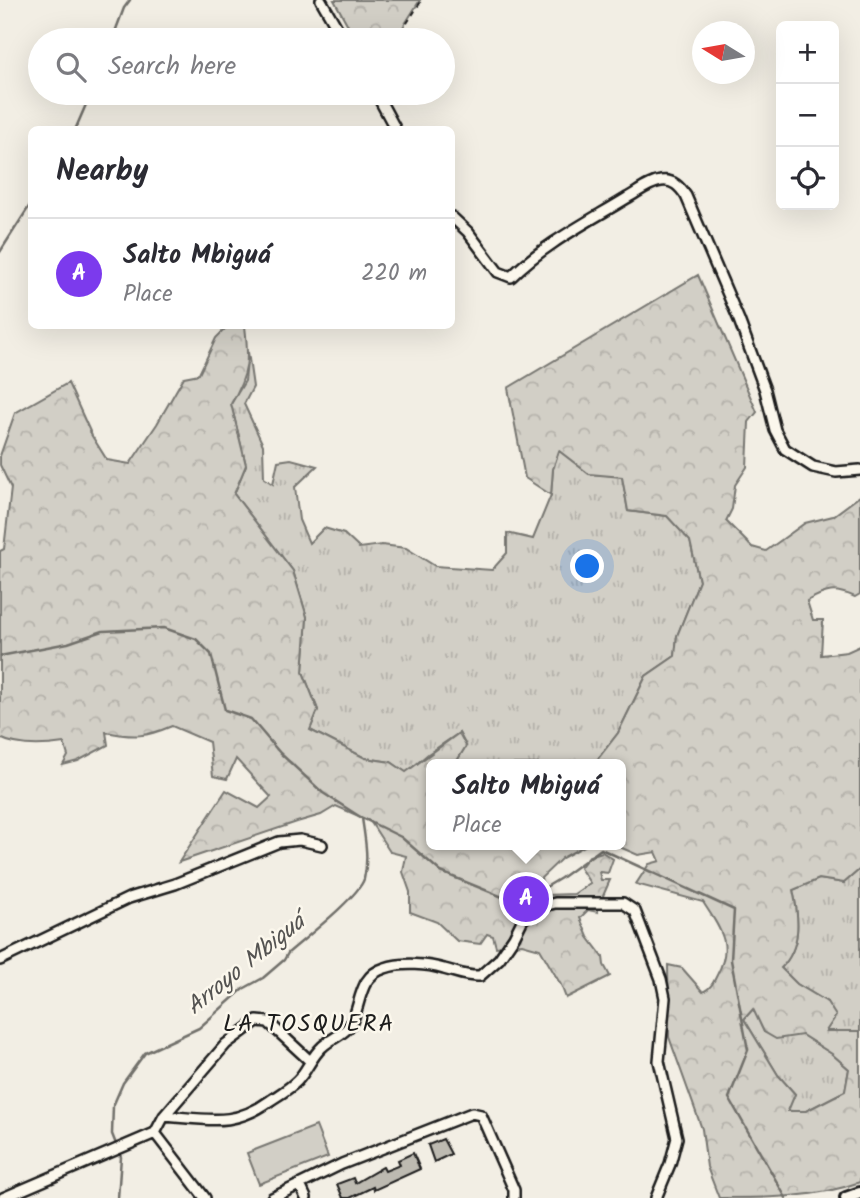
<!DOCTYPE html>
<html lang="en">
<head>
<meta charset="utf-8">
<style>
	body { margin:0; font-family:Kalam,sans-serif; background:#f2f2f3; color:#2b2b33 }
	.controls { position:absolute; right:21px; top:21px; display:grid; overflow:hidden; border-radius:10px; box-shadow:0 7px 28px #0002 }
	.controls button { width:63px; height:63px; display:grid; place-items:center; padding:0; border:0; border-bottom:2px solid #e1e1e2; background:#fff; color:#2b2b33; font:35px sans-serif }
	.compass { position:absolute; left:692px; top:21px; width:63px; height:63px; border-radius:50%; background:#fff; box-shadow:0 7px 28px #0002; rotate:281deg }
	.you { position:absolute; left:588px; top:567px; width:24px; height:24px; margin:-18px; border:5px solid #fff; border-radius:50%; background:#1a73e8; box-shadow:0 0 0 10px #1a73e833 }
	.badge { display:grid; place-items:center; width:46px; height:46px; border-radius:50%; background:#7c3aed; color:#fff; font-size:23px; font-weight:700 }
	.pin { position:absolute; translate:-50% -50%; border:4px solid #fff; box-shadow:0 2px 7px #0006 }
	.popup { position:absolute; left:426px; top:759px; width:200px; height:91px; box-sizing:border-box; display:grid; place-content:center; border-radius:10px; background:#fff; filter:drop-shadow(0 2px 5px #0005); font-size:23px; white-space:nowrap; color:#7c7c81 }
	.popup b { font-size:26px; color:#2b2b33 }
	.popup::after { content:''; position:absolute; left:50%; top:100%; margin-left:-14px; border:14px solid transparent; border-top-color:#fff }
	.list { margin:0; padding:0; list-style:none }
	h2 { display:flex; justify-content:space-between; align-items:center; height:91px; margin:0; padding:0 28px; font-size:30px }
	h2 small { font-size:23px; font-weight:400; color:#7c7c81 }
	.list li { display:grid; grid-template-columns:46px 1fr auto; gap:21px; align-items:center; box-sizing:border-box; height:112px; padding:0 28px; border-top:2px solid #e1e1e2 }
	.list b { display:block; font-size:26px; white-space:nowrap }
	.list p { margin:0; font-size:23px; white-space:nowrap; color:#7c7c81 }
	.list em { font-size:23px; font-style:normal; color:#7c7c81 }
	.icon { flex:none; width:38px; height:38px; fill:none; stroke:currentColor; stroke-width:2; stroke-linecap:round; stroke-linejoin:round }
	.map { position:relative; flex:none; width:860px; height:1198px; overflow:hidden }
	.search { position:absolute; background:#fff; box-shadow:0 7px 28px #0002; left:28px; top:28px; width:427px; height:77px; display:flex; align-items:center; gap:18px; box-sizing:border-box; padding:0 24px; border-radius:38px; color:#7c7c81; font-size:26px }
	.panel { position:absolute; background:#fff; box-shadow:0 7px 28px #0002; left:28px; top:126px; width:427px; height:203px; border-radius:10px }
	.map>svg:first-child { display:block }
	.grass { fill:url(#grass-tufts); stroke:#777671; stroke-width:2 }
	.forest { fill:url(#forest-crowns); stroke:#777671; stroke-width:2; fill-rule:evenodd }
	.garden { fill:#d2cfc6; stroke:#777671; stroke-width:2 }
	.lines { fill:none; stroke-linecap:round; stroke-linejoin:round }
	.stream { stroke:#716f6b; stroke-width:2.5 }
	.building { fill:#bdbab1; stroke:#1c1c1c; stroke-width:2 }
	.minor-casing { stroke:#1c1c1c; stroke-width:14 }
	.tertiary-casing { stroke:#1c1c1c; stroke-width:16 }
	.path { stroke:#1c1c1c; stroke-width:2; stroke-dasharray:5 5; stroke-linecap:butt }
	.minor { stroke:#fbf7ec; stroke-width:9 }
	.tertiary { stroke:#fbf7ec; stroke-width:10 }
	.labels { text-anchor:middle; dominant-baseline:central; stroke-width:5; stroke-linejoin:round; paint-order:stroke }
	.water-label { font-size:24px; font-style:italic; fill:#545351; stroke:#fbf7ec }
	.neighbourhood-label { font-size:24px; letter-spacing:2px; fill:#1c1c1c; stroke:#fbf7ec }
</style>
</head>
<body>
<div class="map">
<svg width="860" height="1198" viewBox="0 0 860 1198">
	<defs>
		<pattern id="grass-tufts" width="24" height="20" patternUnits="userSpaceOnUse" patternTransform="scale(1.75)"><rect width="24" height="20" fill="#d2cfc6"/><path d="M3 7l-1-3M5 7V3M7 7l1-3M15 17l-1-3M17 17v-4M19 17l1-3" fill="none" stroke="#b4b1aa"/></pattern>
		<pattern id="forest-crowns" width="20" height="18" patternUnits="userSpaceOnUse" patternTransform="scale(1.75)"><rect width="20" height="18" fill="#d2cfc6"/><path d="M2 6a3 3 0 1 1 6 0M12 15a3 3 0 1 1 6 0" fill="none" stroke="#b4b1aa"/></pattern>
	</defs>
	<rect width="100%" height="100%" fill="#f2eee4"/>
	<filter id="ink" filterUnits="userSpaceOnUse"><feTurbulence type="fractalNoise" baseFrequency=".0143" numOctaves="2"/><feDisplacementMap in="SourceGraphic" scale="14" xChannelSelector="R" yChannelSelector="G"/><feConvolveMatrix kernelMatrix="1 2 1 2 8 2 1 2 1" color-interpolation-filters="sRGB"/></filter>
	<g filter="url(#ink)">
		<path class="grass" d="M248,352L253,387L244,404L263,445L264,478L273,484L278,461L291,459L317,466L295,487L299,520L309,543L324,528L344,534L359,548L382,545L406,548L435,566L492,570L507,553V533L533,539L551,495L553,469L559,450L589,474L622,476L628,511L667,516L690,540L699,581L677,636L675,656L646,676L618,733L594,764H455L466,746L459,733L428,754L406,773L391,762L365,758L310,730L318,710L303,672L307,617L293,571L234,494L246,465L231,404L245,381Z
			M860,869V1031H826L827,1002L797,984L781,968C802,947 799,917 793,890L819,879L844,883Z
			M754,1008L764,1032L802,1035L832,1054L849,1069L845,1091L806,1111H787L795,1094L778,1075L744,1019Z"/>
		<path class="forest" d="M334,0H420L395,40H356Z
			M698,275L757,412L749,422L747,467L735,485L732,509L726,521L752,547L766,551L805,523L833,516L860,496V594L855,597C834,588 827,590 807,601L813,620H823L821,655L847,652L860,646V869L844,883L819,879L793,890C799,917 802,947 781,968L797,984L827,1002L836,1016L826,1031H860V1182C817,1198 766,1198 719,1198L707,1167L702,1129L669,1037L668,965L682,968L703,992C711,988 713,983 717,975C734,944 720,929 703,902L636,884L649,864L660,861L656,852L638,855L615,845H620V764H594L618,733L646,676L675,656L677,636L699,581L690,541L667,516L628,511L622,477L589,474L559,451L553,469L551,495L525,478L508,388ZM753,1009L764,1032L776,1039L802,1035L832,1054L849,1069L845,1091L806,1111H788L795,1094L778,1075L744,1019Z
			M228,326H245C249,360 249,373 231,404L246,465L234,494L293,571L307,617L303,672L318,710L310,730L365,758L391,762L406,772L459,733L466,746L455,764H432V845H586L562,858L541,878L544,895L574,894L590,883L580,868L589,856L602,852L613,859L608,873L599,872L601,880H610L603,896L597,903L598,912L588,910L580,918L588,937L603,957L604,965L610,976L566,998L561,985L540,949L522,944L496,947L493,936L487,934L480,944L457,941L437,922L410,912V892L403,872L406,856L390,852L370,821L336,806L321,815L297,822L179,862L226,790L259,808L271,797L236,759L227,779L213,776L209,742L172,726C146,737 134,738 106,732L108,745L78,761L63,765L68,756L64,743C44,746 18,747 0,738V551L4,549L11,488L0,465V456L15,413L68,383L92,436L107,460L130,464L157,424L184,377L199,374L216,338Z"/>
		<path class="garden" d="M316,1126L328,1157L259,1184L247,1153Z"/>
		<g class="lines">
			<path class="stream" d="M112,40L124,8L130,0
				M75,130L91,93
				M0,252L32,202
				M0,656L68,643L103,631L164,628L196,639L211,654L225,710L251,719L280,753L323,793L362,818L401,837L441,872L505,898L526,899L561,878L601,849L734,910L731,960L748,1050L729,1098L786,1198
				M118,1198L121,1157L112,1134L113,1106L123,1083L145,1053L199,1028L243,989L263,978L284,960L288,953C304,939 359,896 364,879C369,858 365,839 362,818"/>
		</g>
		<path class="building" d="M443,1139L451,1154L434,1162L428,1145Z
			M413,1153L420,1169L374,1190L373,1187L350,1198H343L337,1184L353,1178L355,1183L383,1167L385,1171L400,1165L398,1160Z"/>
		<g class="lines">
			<g class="minor-casing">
				<path id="minor" d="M321,0L344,40
					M376,93L396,130
					M452,217L468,232L498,272L511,277C544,244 588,222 627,198C638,192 648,183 661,181C673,179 680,187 686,196L739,320L765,390L775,430L785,449L813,467L836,472L860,470
					M0,960L129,898L175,884L279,842L300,840L322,845
					M164,1116L226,1044L257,1021L268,1022L310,1061
					M155,1133L164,1116C208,1119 233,1128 271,1100C280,1094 289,1089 297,1081C307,1071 311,1057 322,1047C331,1038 344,1035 351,1024C362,1003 358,976 385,968C402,962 428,964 444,969C457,972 466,977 480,976L499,959L514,937L523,919L540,907L555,903H623L635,911L661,979L665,998L659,1061L677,1138L670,1164L656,1198
					M155,1133L205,1198
					M300,1185L306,1198
					M3,1198L155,1133
					M272,1198L342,1164L472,1113L481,1115L514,1190V1198"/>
			</g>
			<g class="tertiary-casing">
				<path id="tertiary" d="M846,1198L860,1193"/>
			</g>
			<path class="path" d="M396,40L422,0"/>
			<use href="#minor" class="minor"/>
			<use href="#tertiary" class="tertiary"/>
		</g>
	</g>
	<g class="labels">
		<g class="water-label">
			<text transform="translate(246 965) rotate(-39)">Arroyo Mbiguá</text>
		</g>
		<g class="neighbourhood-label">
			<text x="309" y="1024">LA TOSQUERA</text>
		</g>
	</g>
</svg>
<div class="controls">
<button>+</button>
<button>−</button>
<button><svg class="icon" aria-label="locate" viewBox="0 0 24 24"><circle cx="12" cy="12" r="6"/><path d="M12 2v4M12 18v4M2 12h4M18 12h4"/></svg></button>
</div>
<svg class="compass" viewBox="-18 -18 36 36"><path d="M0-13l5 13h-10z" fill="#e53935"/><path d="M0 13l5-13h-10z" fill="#7c7c81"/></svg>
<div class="you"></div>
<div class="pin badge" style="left:526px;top:899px">A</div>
<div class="popup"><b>Salto Mbiguá</b>Place</div>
<div class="search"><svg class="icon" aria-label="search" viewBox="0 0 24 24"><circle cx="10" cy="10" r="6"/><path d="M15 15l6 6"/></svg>Search here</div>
<section class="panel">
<h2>Nearby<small></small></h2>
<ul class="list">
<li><span class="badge">A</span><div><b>Salto Mbiguá</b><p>Place</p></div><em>220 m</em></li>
</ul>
</section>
</div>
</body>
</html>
